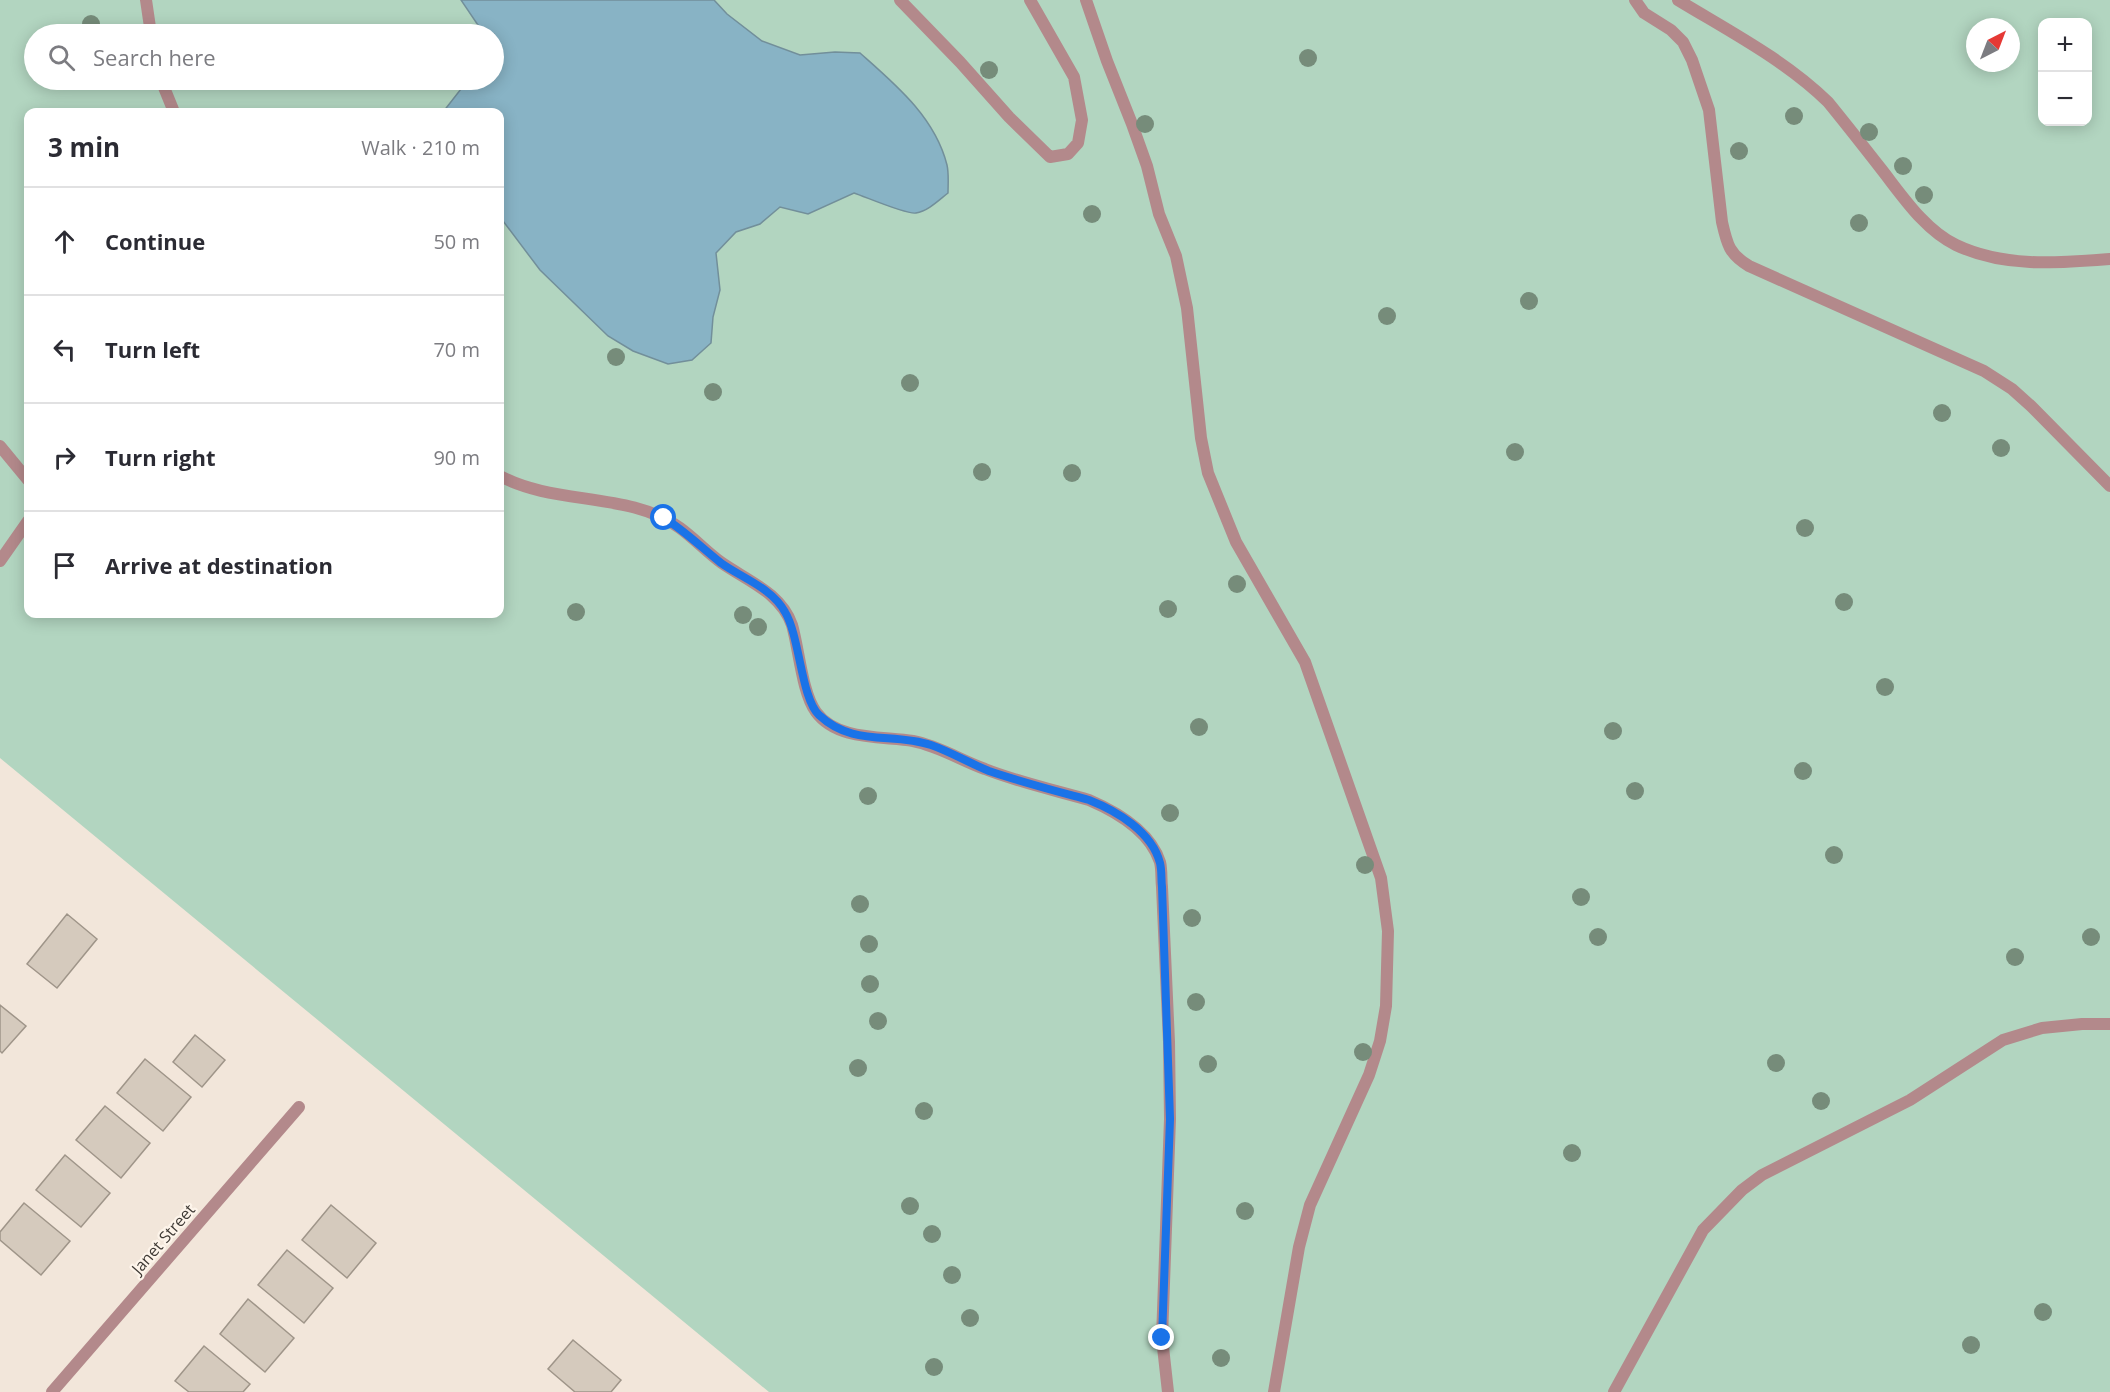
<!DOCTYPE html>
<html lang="en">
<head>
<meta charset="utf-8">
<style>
	body { margin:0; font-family:"Open Sans",sans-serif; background:#f2f2f3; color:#2b2b33 }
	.controls { position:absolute; right:18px; top:18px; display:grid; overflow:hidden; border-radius:12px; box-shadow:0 3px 15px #0003 }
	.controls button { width:54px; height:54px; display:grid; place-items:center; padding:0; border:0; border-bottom:2px solid #e1e1e2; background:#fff; color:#2b2b33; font:30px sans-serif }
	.compass { position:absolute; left:1966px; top:18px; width:54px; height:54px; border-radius:50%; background:#fff; box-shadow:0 3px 15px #0003; rotate:42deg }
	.stop { position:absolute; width:18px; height:18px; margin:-14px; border:4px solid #1a73e8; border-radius:50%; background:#fff }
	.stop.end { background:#1a73e8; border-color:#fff; box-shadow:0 2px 6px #0008 }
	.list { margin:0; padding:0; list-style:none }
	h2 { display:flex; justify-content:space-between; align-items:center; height:78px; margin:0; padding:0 24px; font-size:26px }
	h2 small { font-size:20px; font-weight:400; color:#7c7c81 }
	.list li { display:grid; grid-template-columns:39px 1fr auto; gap:18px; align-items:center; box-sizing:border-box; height:108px; padding:0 24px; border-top:2px solid #e1e1e2 }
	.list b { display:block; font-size:22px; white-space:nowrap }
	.list em { font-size:20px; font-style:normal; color:#7c7c81 }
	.icon { flex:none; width:33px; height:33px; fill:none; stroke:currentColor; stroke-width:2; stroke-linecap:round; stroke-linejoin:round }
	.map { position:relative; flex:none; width:2110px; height:1392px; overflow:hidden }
	.search { position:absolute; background:#fff; box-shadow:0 3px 15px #0003; left:24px; top:24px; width:480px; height:66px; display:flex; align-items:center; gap:15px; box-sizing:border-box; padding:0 21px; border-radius:33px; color:#7c7c81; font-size:22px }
	.panel { position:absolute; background:#fff; box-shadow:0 3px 15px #0003; left:24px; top:108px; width:480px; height:510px; border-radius:12px }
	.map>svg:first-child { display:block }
	.green { fill:#b2d5c0; fill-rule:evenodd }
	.water { fill:#88b3c5; stroke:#728f9a; stroke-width:1.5 }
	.building { fill:#d5cabd; stroke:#9f9589; stroke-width:1.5 }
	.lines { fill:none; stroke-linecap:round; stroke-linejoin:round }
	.lane { stroke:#b3898b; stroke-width:12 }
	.street { stroke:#b3898b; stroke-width:12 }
	.tree { fill:#768c7a }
	.route { stroke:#1a73e8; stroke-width:8 }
	.labels { text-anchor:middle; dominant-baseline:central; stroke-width:4.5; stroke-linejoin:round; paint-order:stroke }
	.street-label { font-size:16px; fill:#3f3a35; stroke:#fdf4ea }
</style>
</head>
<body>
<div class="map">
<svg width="2110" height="1392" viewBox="0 0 2110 1392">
	<rect width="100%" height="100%" fill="#f2e6da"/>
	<path class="green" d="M0,0H2110V1392H769L0,758ZM2042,22H2088V122H2042ZM1975,27H2011V63H1975ZM34,34H494V80H34ZM28,112H500V614H28Z"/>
	<path class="water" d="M461,0H714L727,14L762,41L800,55L835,52L860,53C895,84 935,117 947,165C949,174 948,184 948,193C939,200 928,211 916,213C907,215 866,197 854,193L808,214L780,207L760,224L736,232L716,253L720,290L713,317L711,343L692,360L668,364L633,351L608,336L540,270L500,217V112H443L468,80H494V34H484Z"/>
	<path class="building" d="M67,914L97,939L57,988L27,964Z
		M0,1005L26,1026L2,1053L0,1051Z
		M195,1035L225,1060L202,1087L173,1062Z
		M145,1059L191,1097L163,1131L117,1093Z
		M105,1106L150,1143L121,1178L76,1140Z
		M65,1155L110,1193L81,1227L36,1190Z
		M24,1203L70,1241L41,1275L0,1240V1232Z
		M331,1205L376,1243L347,1278L302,1240Z
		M287,1250L333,1288L304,1323L258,1285Z
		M248,1299L294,1338L265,1372L220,1334Z
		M573,1340L621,1380L611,1392H575L548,1369Z
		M204,1346L250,1384L243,1392H189L175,1381Z"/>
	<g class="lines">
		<path class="lane" d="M146,0L151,34
			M900,0L960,62L1009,117L1050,157L1068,154L1078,143L1082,120L1074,77L1030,0
			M1086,0L1107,61L1132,124L1147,166L1159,214L1176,256L1187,308L1201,438L1208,473L1236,542L1305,662L1381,878L1388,931L1386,1006L1380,1041L1369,1075L1310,1205L1299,1247L1274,1392
			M1635,0L1644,13L1671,30L1683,42L1692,60L1709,110L1722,222C1727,244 1729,254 1749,266L1984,371L2012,389L2031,406L2110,486
			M1678,0C1729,31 1785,60 1828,102C1846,124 1864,147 1882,170C1903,197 1925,230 1956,245C2004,268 2059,263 2110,259
			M161,80L174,112
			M0,446L28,480
			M500,476C556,506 628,491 680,528C695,539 708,553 722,563C748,581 781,593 792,625C799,649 802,693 816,712C837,741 883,736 913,741C939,746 960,760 985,769C1018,782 1054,790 1089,800C1117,812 1150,831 1160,862C1162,870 1161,879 1162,887L1169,1042L1170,1119L1162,1338L1168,1392
			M0,561L28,521
			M1614,1392L1703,1230L1742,1190L1762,1175L1910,1100L2003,1040L2042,1028L2082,1024H2110"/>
		<path class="street" d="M52,1392L299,1107"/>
	</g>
	<g class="tree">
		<circle cx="91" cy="24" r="9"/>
		<circle cx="1308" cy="58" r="9"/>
		<circle cx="989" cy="70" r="9"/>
		<circle cx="1794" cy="116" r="9"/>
		<circle cx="1145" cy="124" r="9"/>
		<circle cx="1869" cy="132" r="9"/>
		<circle cx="1739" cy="151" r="9"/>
		<circle cx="1903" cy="166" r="9"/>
		<circle cx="1924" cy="195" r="9"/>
		<circle cx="1092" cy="214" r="9"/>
		<circle cx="1859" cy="223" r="9"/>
		<circle cx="1529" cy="301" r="9"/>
		<circle cx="1387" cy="316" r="9"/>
		<circle cx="616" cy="357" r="9"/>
		<circle cx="910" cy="383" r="9"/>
		<circle cx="713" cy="392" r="9"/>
		<circle cx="1942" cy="413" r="9"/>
		<circle cx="2001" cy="448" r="9"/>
		<circle cx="1515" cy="452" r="9"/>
		<circle cx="982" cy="472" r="9"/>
		<circle cx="1072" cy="473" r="9"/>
		<circle cx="1805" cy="528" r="9"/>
		<circle cx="1237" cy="584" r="9"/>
		<circle cx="1844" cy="602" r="9"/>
		<circle cx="1168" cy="609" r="9"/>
		<circle cx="576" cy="612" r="9"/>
		<circle cx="743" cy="615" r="9"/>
		<circle cx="758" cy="627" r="9"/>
		<circle cx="1885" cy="687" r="9"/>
		<circle cx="1199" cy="727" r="9"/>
		<circle cx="1613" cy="731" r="9"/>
		<circle cx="1803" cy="771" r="9"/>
		<circle cx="1635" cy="791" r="9"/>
		<circle cx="868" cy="796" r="9"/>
		<circle cx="1170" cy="813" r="9"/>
		<circle cx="1834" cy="855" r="9"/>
		<circle cx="1365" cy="865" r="9"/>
		<circle cx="1581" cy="897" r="9"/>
		<circle cx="860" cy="904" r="9"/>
		<circle cx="1192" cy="918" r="9"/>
		<circle cx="1598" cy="937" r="9"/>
		<circle cx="2091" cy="937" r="9"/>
		<circle cx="869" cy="944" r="9"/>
		<circle cx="2015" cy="957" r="9"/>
		<circle cx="870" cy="984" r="9"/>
		<circle cx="1196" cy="1002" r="9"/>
		<circle cx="878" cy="1021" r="9"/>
		<circle cx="1363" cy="1052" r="9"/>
		<circle cx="1776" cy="1063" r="9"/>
		<circle cx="1208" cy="1064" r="9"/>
		<circle cx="858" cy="1068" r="9"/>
		<circle cx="1821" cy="1101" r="9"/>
		<circle cx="924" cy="1111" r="9"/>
		<circle cx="1572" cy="1153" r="9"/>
		<circle cx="910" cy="1206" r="9"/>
		<circle cx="1245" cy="1211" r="9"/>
		<circle cx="932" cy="1234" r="9"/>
		<circle cx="952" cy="1275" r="9"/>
		<circle cx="2043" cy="1312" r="9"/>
		<circle cx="970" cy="1318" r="9"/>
		<circle cx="1971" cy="1345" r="9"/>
		<circle cx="1221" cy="1358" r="9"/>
		<circle cx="934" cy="1367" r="9"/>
	</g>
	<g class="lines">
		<path class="route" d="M664,518C685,531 702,548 721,563C742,578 772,588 785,612C800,637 801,698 819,715C853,747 892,732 931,745C951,752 969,763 989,771C1021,782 1056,791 1089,800C1117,811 1152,832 1160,863C1162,871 1161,879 1162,887L1170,1119L1162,1338"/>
	</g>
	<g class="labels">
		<g class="street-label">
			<text transform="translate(163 1239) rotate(-49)">Janet Street</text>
		</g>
	</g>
</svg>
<div class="controls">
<button>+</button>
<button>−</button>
</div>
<svg class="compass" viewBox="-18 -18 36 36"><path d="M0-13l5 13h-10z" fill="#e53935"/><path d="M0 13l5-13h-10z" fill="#7c7c81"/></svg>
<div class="stop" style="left:664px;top:518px"></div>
<div class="stop end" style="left:1162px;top:1338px"></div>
<div class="search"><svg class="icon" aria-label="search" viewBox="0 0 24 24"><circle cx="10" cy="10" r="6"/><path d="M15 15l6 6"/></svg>Search here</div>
<section class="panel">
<h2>3 min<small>Walk · 210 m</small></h2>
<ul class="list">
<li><svg class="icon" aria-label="ahead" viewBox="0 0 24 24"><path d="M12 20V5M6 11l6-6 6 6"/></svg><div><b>Continue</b></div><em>50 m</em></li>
<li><svg class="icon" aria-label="left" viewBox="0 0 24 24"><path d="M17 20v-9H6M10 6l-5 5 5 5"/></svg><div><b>Turn left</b></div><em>70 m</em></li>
<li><svg class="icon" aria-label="right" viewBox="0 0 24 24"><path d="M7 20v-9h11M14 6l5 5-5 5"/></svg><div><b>Turn right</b></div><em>90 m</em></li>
<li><svg class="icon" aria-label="arrive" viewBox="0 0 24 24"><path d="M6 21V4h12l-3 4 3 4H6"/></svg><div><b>Arrive at destination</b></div></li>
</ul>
</section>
</div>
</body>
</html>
